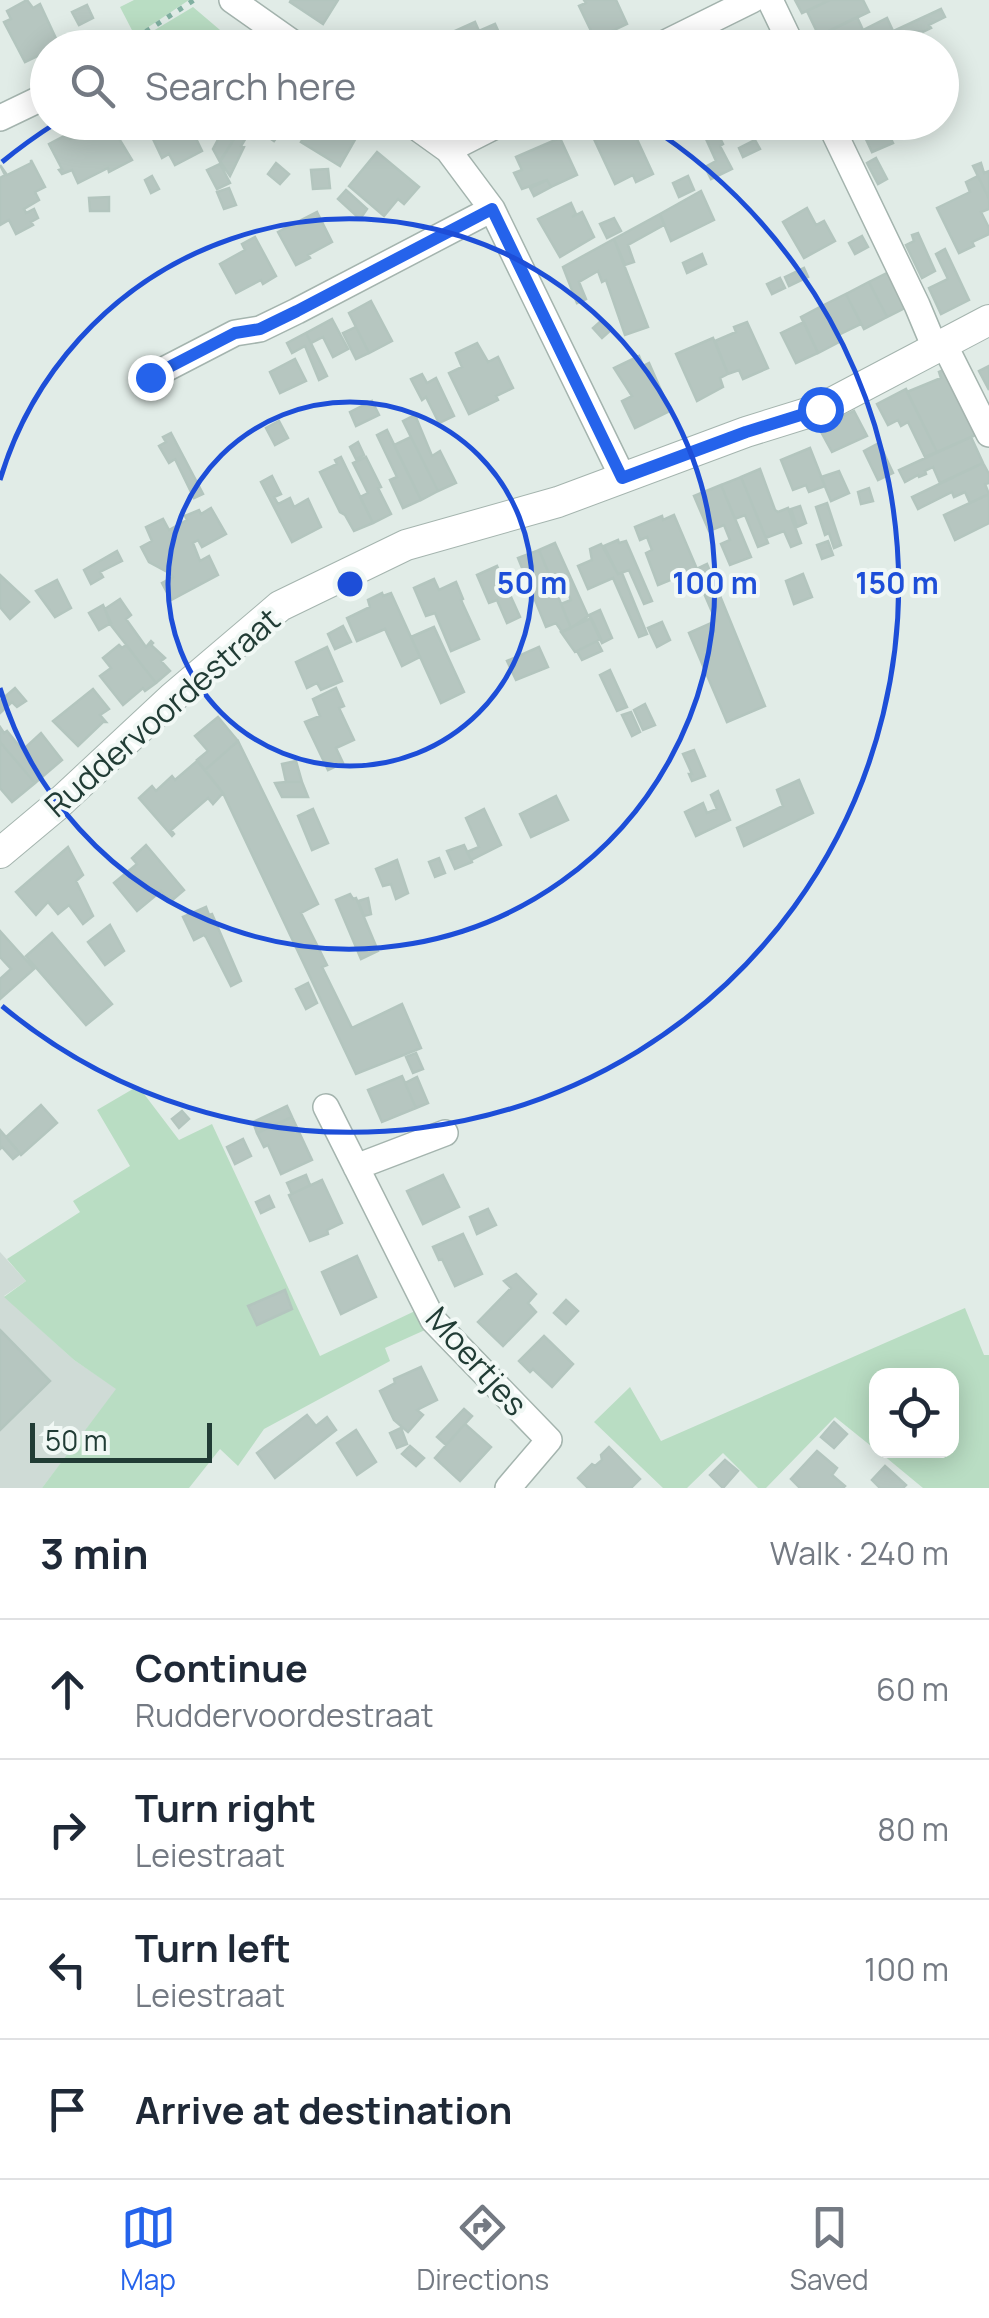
<!DOCTYPE html>
<html lang="en">
<head>
<meta charset="utf-8">
<style>
	body { margin:0; font-family:Manrope,sans-serif; background:#f6f6f7; color:#1f2937 }
	.controls { position:absolute; right:30px; bottom:30px; display:grid; overflow:hidden; border-radius:20px; box-shadow:0 5px 25px #0003 }
	.controls button { width:90px; height:90px; display:grid; place-items:center; padding:0; border:0; border-bottom:2px solid #e0e1e3; background:#fff; color:#1f2937; font:50px sans-serif }
	.scale { position:absolute; left:30px; bottom:25px; width:182px; box-sizing:border-box; padding-left:10px; border:5px solid #213c35; border-top:0; font-size:28px; line-height:35px; white-space:nowrap; color:#213c35; -webkit-text-stroke:8px #f1f8f5; paint-order:stroke }
	.stop { position:absolute; width:30px; height:30px; margin:-22px; border:8px solid #2563eb; border-radius:50%; background:#fff }
	.stop.end { background:#2563eb; border-color:#fff; box-shadow:0 2px 10px #0008 }
	.list { margin:0; padding:0; list-style:none }
	h2 { display:flex; justify-content:space-between; align-items:center; height:130px; margin:0; padding:0 40px; font-size:42px }
	h2 small { font-size:32px; font-weight:400; color:#747a83 }
	.list li { display:grid; grid-template-columns:65px 1fr auto; gap:30px; align-items:center; box-sizing:border-box; height:140px; padding:0 40px; border-top:2px solid #e0e1e3 }
	.list b { display:block; font-size:38px; white-space:nowrap }
	.list p { margin:0; font-size:32px; white-space:nowrap; color:#747a83 }
	.list em { font-size:32px; font-style:normal; color:#747a83 }
	.icon { flex:none; width:55px; height:55px; fill:none; stroke:currentColor; stroke-width:2; stroke-linecap:round; stroke-linejoin:round }
	.map { position:relative; flex:none; width:989px; height:1488px; overflow:hidden }
	.search { position:absolute; background:#fff; box-shadow:0 5px 25px #0003; left:30px; right:30px; top:30px; height:110px; display:flex; align-items:center; gap:25px; box-sizing:border-box; padding:0 35px; border-radius:55px; color:#747a83; font-size:38px }
	.sheet { height:690px; background:#fff }
	nav { display:flex; justify-content:space-around; align-items:center; box-sizing:border-box; height:140px; border-top:2px solid #e0e1e3; background:#fff; font-size:28px; color:#747a83 }
	nav a { display:grid; justify-items:center; gap:5px }
	nav .on { color:#2563eb }
	.map>svg:first-child { display:block }
	.built { fill:#cfdbd6 }
	.green { fill:#b9ddc3 }
	.building { fill:#b6c6c0; stroke:#b3c5be; stroke-width:2.5 }
	.lines { fill:none; stroke-linecap:round; stroke-linejoin:round }
	.minor-casing { stroke:#a4b4ae; stroke-width:28 }
	.tertiary-casing { stroke:#a4b4ae; stroke-width:32 }
	.path { stroke:#81b0a1; stroke-width:5; stroke-dasharray:5 8; stroke-linecap:butt }
	.minor { stroke:#fff; stroke-width:25 }
	.tertiary { stroke:#fff; stroke-width:30 }
	.route { stroke:#2563eb; stroke-width:12 }
	.ring { fill:none; stroke:#1d4ed8; stroke-width:5 }
	.labels { text-anchor:middle; dominant-baseline:central; stroke-width:8; stroke-linejoin:round; paint-order:stroke }
	.street-label { font-size:32px; fill:#213c35; stroke:#f1f8f5 }
	.centre { fill:#1d4ed8; stroke:#f1f8f5; stroke-width:5 }
	.ring-label { font-size:30px; text-anchor:middle; font-weight:bold; fill:#1d4ed8; stroke:#f1f8f5; stroke-width:8; stroke-linejoin:round; paint-order:stroke }
</style>
</head>
<body>
<div class="map">
<svg width="989" height="1488" viewBox="0 0 989 1488">
	<rect width="100%" height="100%" fill="#e1ece7"/>
	<path class="built" d="M0,1252L26,1281L4,1296L74,1360L117,1389L42,1488H0Z"/>
	<path class="green" d="M134,0H189L135,36L120,7Z
		M193,7L240,47H141L138,40Z
		M138,1086L179,1140L212,1124L320,1356L415,1311L425,1330L385,1348L390,1361L264,1429L238,1466L220,1449L189,1488H42L116,1389L74,1360L4,1297L26,1281L7,1259L80,1212L73,1201L130,1166L97,1110Z
		M965,1308L984,1355H989V1488H923L877,1450H952V1376H876V1450L835,1417L766,1488H758L723,1453L687,1488H663L594,1422L630,1387L661,1441Z"/>
	<path class="building" d="M27,0L33,8L40,4L59,45L48,48V51L25,62L4,22L11,19L7,11Z
		M291,0H338L323,24L290,2Z
		M584,0H616L627,24L595,39L579,6L586,3Z
		M795,0H830L802,13Z
		M830,0H863L869,12L819,36L807,11Z
		M87,5L93,18L79,25L72,12Z
		M941,9L945,17L929,25L931,28L889,48H857Z
		M857,17L863,30L887,18L893,31L857,48H816L812,39Z
		M475,22L479,31L495,24L506,48H461L455,31Z
		M432,34L438,48H403Z
		M86,122H109L132,160L109,172L108,168L78,183L72,170L62,174L59,170L62,169L49,144L68,134L70,139L90,129Z
		M145,122H188L202,151L175,165L169,154L162,158Z
		M245,122H259L266,127L262,133Z
		M259,122H288L274,141L262,133L266,127Z
		M313,122H331L356,138L340,166L301,142Z
		M590,122H629L653,174L636,182L633,175L615,184L587,124Z
		M672,122L675,131L661,138L657,129Z
		M858,122H883L893,143L872,152Z
		M241,128L249,133L241,146L244,147L230,176L220,161Z
		M221,134L233,141L220,162L213,149Z
		M718,134L723,144L720,146L732,169L711,179L705,167L716,161L706,139Z
		M560,138L577,175L551,187L547,180L522,189L514,173L522,170L516,157Z
		M755,140L760,149L743,157L739,148Z
		M377,152L419,187L404,204L398,199L384,216L349,186Z
		M876,158L887,179L878,184L867,163Z
		M31,160L45,187L35,192L39,200L24,209L26,213L34,209L38,218L31,222L33,225L16,234L9,220L0,225V178L5,175L0,165L7,175L31,163Z
		M276,163L289,174L280,184L268,174Z
		M981,163L984,173L989,171V199L973,166Z
		M220,164L230,183L217,189L207,170Z
		M328,169L330,188L313,189L311,170Z
		M152,176L159,189L151,193L145,180Z
		M688,176L694,190L679,197L673,183Z
		M978,176L989,199V209L981,212L989,228V234L972,242L974,246L959,253L937,208L970,192L966,182Z
		M547,180L551,187L534,196L530,188Z
		M229,188L236,205L224,209L217,192Z
		M346,190L367,209L360,219L338,199Z
		M701,191L714,220L671,241L660,214Z
		M109,197V211H90L89,198Z
		M571,203L576,214L572,217L582,212L594,237L560,257L538,219Z
		M807,208L816,225L824,221L835,241L804,258L783,222Z
		M317,212L332,242L308,255L310,258L296,265L278,232Z
		M660,214L664,225L628,245L634,262L625,265L614,239Z
		M614,218L621,231L607,238L600,224Z
		M918,233L935,271L922,278L906,245L914,241L912,235Z
		M862,236L868,247L855,254L849,243Z
		M255,237L276,276L263,284L261,280L236,293L220,264L245,250L242,244Z
		M614,239L648,327L625,335L606,280L602,282L598,271L579,282L586,299L577,303L563,267Z
		M945,249L969,300L941,314L929,288L948,279L936,254Z
		M702,254L706,264L687,273L683,263Z
		M804,268L808,277L789,286L785,277Z
		M891,271L907,307L887,317L869,282Z
		M780,278L785,288L772,294L767,284Z
		M869,282L887,317L864,329L846,294Z
		M846,294L861,324L838,335L822,306Z
		M371,301L392,341L369,353L349,313Z
		M822,306L841,341L818,353L801,317Z
		M332,319L348,349L333,357L323,337L311,343L306,333Z
		M602,320L611,330L602,338L593,328Z
		M747,322L768,368L743,379L739,370L728,374L715,341L736,332L734,327Z
		M804,322L818,353L796,363L781,333Z
		M356,327L369,353L356,359L343,333Z
		M306,333L327,376L319,380L305,346L292,353L287,343Z
		M713,338L728,374L720,378L723,387L697,401L676,354Z
		M477,343L488,362L498,357L513,388L496,396L498,400L469,414L449,373L462,367L456,353Z
		M639,356L643,366L649,363L670,411L635,428L622,401L632,396L614,368Z
		M295,359L306,381L280,393L270,372Z
		M989,366V390L979,371Z
		M950,367L980,433L937,452L907,392L941,378L939,372Z
		M422,374L427,383L436,378L454,416L439,423L426,397L422,400L411,379Z
		M906,389L937,452L925,457L908,422L901,426L898,420L888,425L877,404Z
		M372,401L379,415L356,426L350,412Z
		M854,411L867,436L832,452L819,428Z
		M415,415L432,456L440,451L456,483L438,491L403,421Z
		M279,421L288,438L275,445L266,428Z
		M387,430L421,500L403,508L390,480L397,477L377,435Z
		M171,433L203,494L194,498L175,459L169,463L159,446L166,442L163,437Z
		M411,437L438,491L421,500L394,445Z
		M971,437L983,463L940,483L933,467L925,471L926,474L919,477L918,475L905,482L899,470Z
		M358,442L364,455L356,459L350,447Z
		M879,443L893,473L878,480L864,451Z
		M810,448L825,486L809,492L806,485L793,490L781,460Z
		M341,457L373,523L354,531L345,515L340,512L320,472L337,464L335,460Z
		M366,457L381,487L378,488L391,514L373,523L360,497L368,493L353,463Z
		M983,463L989,474V483L985,484L989,494L970,503L965,492L954,497L952,492L918,509L912,497Z
		M760,469L775,510L778,512L788,508L801,543L791,547L784,531L766,538L741,477Z
		M839,471L849,493L831,501L821,477Z
		M272,476L281,494L274,497L278,504L290,498L294,507L308,499L321,527L292,542L261,482Z
		M741,477L768,543L758,547L745,515L735,519L721,485Z
		M721,485L751,557L730,565L721,544L730,540L724,525L709,531L694,496Z
		M869,488L873,501L861,504L858,492Z
		M989,494V523L955,540L944,515Z
		M827,503L841,545L834,548L829,533L825,535L816,507Z
		M800,506L806,523L797,527L791,509Z
		M211,508L226,534L202,547L198,540L193,543L200,561L209,556L218,575L171,600L162,583L173,577L171,574L149,562L141,547L152,541L146,527L163,519L169,530L187,520L185,516L199,510L201,514Z
		M674,515L697,569L658,585L646,553L652,550L647,537L640,540L635,527L662,516L663,520Z
		M618,540L619,543L626,541L652,601L644,604L629,570L618,574L604,546Z
		M828,541L833,555L822,559L817,545Z
		M555,543L588,616L571,628L561,604L571,600L567,591L563,593L555,575L550,576L539,550Z
		M601,544L618,574L622,573L647,634L639,637L613,578L588,589L578,566L592,560L590,549Z
		M539,550L571,628L562,632L556,623L546,627L518,558Z
		M117,551L122,561L100,572L103,577L91,584L84,570Z
		M707,564L765,706L727,722L689,633L716,621L694,570Z
		M497,566L520,617L507,623L497,600L489,603L477,575Z
		M803,574L812,597L794,604L786,581Z
		M0,575L29,602L10,619L0,607Z
		M434,579L439,590L456,582L463,599L461,600L479,639L451,651L435,613L426,616L414,588Z
		M57,580L71,608L55,617L36,591Z
		M382,593L383,596L391,593L420,657L402,666L385,629L357,641L347,618L370,607L368,600Z
		M120,599L131,615L126,619L146,647L151,641L153,643L151,645L165,658L161,661L170,671L156,683L110,624L105,609Z
		M103,605L111,623L99,630L89,613Z
		M600,610L612,638L602,643L589,615Z
		M591,618L601,639L575,652L561,632Z
		M662,622L670,640L657,647L648,628Z
		M343,626L351,642L335,649L328,634Z
		M434,627L464,692L441,703L411,637Z
		M597,641L602,651L582,660L577,651Z
		M119,645L122,648L126,645L156,683L145,691L143,688L123,705L100,676L111,668L103,658Z
		M327,647L342,681L321,690L317,683L307,688L296,662Z
		M539,647L548,667L516,680L507,661Z
		M610,670L627,707L617,711L600,675Z
		M15,688L26,701L17,707L12,702L0,713V701Z
		M336,688L344,706L339,708L354,740L336,748L343,763L328,770L305,722L320,716L313,699Z
		M93,689L109,709L100,715L106,722H103L78,746L53,721Z
		M645,704L655,725L643,730L634,710Z
		M631,712L640,732L632,736L622,715Z
		M218,717L238,741L205,770L197,760L208,751L195,736Z
		M0,727L4,733L7,731L20,747H26L41,733L62,760L35,783L0,742Z
		M238,741L318,904L301,913L327,965L322,967L352,1028L402,1004L421,1048L356,1074L223,793L205,770Z
		M0,742L35,783L12,802L0,788Z
		M694,750L705,776L692,781L689,774H692L683,754Z
		M197,761L223,793L213,804L208,798L171,830L174,834L172,836L139,798L152,786L156,791L172,776L175,780Z
		M296,761L302,782H286L282,764Z
		M799,780L813,813L744,846L737,828L783,806L777,790Z
		M286,782H302L308,797H282L275,783Z
		M718,791L730,820L696,836L685,812L703,803L707,813L717,809L711,795Z
		M556,796L568,820L531,837L520,814Z
		M313,809L328,843L312,850L298,816Z
		M484,809L501,845L471,860L467,852L479,847L466,818Z
		M146,845L184,890L170,902L161,891L137,911L114,883L137,864L132,858Z
		M464,845L472,862L455,869L447,851Z
		M68,847L83,875L76,881L93,916L83,924L69,905L58,914L48,902L36,915L16,892Z
		M439,858L445,873L435,877L429,862Z
		M397,860L408,893L396,899L391,884L383,886L376,869Z
		M350,894L353,899L356,898L378,951L361,959L336,900Z
		M368,898L371,914L364,916L358,901Z
		M206,907L209,915L212,914L241,981L231,986L206,937L204,935L194,940L183,917Z
		M110,925L124,951L105,965L88,942Z
		M0,931L34,969L0,999V979L11,969L0,957Z
		M52,933L112,1004L86,1025L26,956Z
		M308,983L317,1003L306,1009L296,989Z
		M416,1053L423,1069L413,1073L406,1057Z
		M402,1076L416,1108L382,1122L368,1090Z
		M417,1077L428,1103L416,1108L405,1083Z
		M41,1105L57,1123L21,1155L6,1137Z
		M287,1106L292,1117L257,1133L253,1122Z
		M182,1111L189,1119L179,1128L172,1119Z
		M292,1117L312,1160L281,1174L268,1145L264,1147L257,1133Z
		M0,1130L20,1153L13,1159L2,1147L0,1149Z
		M243,1139L251,1156L235,1164L227,1147Z
		M306,1175L310,1185L292,1194L287,1183Z
		M443,1175L459,1207L423,1224L407,1191Z
		M322,1180L342,1223L327,1230L328,1234L310,1241L289,1195Z
		M269,1196L274,1207L261,1213L256,1202Z
		M488,1209L496,1225L477,1234L470,1217Z
		M463,1234L482,1274L455,1286L442,1259L439,1260L433,1247Z
		M357,1256L376,1297L341,1314L322,1272Z
		M516,1274L536,1294L528,1303L536,1312L503,1346L478,1322L511,1288L504,1281Z
		M285,1290L292,1309L257,1325L248,1306Z
		M566,1300L578,1311L566,1324L554,1313Z
		M0,1330L50,1381L0,1430Z
		M544,1336L573,1364L552,1387L533,1369L530,1372L519,1361Z
		M421,1367L437,1400L417,1410L423,1415L408,1432L394,1420L380,1391L395,1383L394,1379Z
		M464,1409L472,1416L446,1445L437,1437Z
		M307,1415L316,1426L327,1417L336,1430L275,1478L257,1453Z
		M834,1422L847,1434L834,1448L821,1437Z
		M465,1424L491,1447L460,1481L435,1458Z
		M401,1428L407,1444L397,1448L390,1433Z
		M356,1430L376,1462L357,1475L337,1443Z
		M410,1446L424,1458L416,1466L402,1454Z
		M609,1447L640,1479L631,1488H588L578,1478L592,1464L595,1466L602,1460L601,1455Z
		M817,1451L837,1468L832,1475L845,1486L843,1488H800L791,1479Z
		M725,1460L738,1471L723,1488L710,1475Z
		M885,1466L906,1485L903,1488H880L872,1480Z"/>
	<g class="lines">
		<g class="minor-casing">
			<path id="minor" d="M232,0L300,48
				M770,0L793,48
				M655,48L752,0
				M0,118L48,95
				M409,122L448,150L492,209L623,478
				M829,122L917,305L935,348
				M448,150L503,122
				M944,344L989,434
				M150,377L235,333L260,329L297,311L492,209
				M326,1107L433,1320L549,1440L508,1488
				M356,1167L445,1133"/>
		</g>
		<g class="tertiary-casing">
			<path id="tertiary" d="M0,853L55,807L172,698L280,606L406,545L558,502L746,432L820,409L989,320"/>
		</g>
		<path class="path" d="M126,48L130,42L194,0"/>
		<use href="#minor" class="minor"/>
		<use href="#tertiary" class="tertiary"/>
	</g>
	<g class="lines">
		<path class="route" d="M150,377L235,333L260,329L297,311L492,209L622,478L746,432L820,409"/>
	</g>
	<g class="ring">
		<circle cx="350" cy="584" r="182"/>
		<path d="M0 480A365 365 0 1 1 0 688"/>
		<path d="M2 162A547 547 0 0 1 56 123M246 47A547 547 0 0 1 454 47M644 123A547 547 0 1 1 2 1006"/>
	</g>
	<g class="labels">
		<g class="street-label">
			<text transform="translate(162 712) rotate(-41)">Ruddervoordestraat</text>
			<text transform="translate(477 1361) rotate(48)">Moertjes</text>
		</g>
	</g>
	<circle cx="350" cy="584" r="15" class="centre"/>
	<g class="ring-label">
		<text x="532" y="594">50 m</text>
		<text x="715" y="594">100 m</text>
		<text x="897" y="594">150 m</text>
	</g>
</svg>
<div class="controls">
<button><svg class="icon" aria-label="locate" viewBox="0 0 24 24"><circle cx="12" cy="12" r="6"/><path d="M12 2v4M12 18v4M2 12h4M18 12h4"/></svg></button>
</div>
<div class="scale">50 m</div>
<div class="stop" style="left:820px;top:409px"></div>
<div class="stop end" style="left:150px;top:377px"></div>
<div class="search"><svg class="icon" aria-label="search" viewBox="0 0 24 24"><circle cx="10" cy="10" r="6"/><path d="M15 15l6 6"/></svg>Search here</div>
</div>
<section class="sheet">
<h2>3 min<small>Walk · 240 m</small></h2>
<ul class="list">
<li><svg class="icon" aria-label="ahead" viewBox="0 0 24 24"><path d="M12 20V5M6 11l6-6 6 6"/></svg><div><b>Continue</b><p>Ruddervoordestraat</p></div><em>60 m</em></li>
<li><svg class="icon" aria-label="right" viewBox="0 0 24 24"><path d="M7 20v-9h11M14 6l5 5-5 5"/></svg><div><b>Turn right</b><p>Leiestraat</p></div><em>80 m</em></li>
<li><svg class="icon" aria-label="left" viewBox="0 0 24 24"><path d="M17 20v-9H6M10 6l-5 5 5 5"/></svg><div><b>Turn left</b><p>Leiestraat</p></div><em>100 m</em></li>
<li><svg class="icon" aria-label="arrive" viewBox="0 0 24 24"><path d="M6 21V4h12l-3 4 3 4H6"/></svg><div><b>Arrive at destination</b></div></li>
</ul>
</section>
<nav>
<a class="on"><svg class="icon" aria-label="map" viewBox="0 0 24 24"><path d="M3 6l6-2 6 2 6-2v14l-6 2-6-2-6 2zM9 4v14M15 6v14"/></svg>Map</a>
<a><svg class="icon" aria-label="directions" viewBox="0 0 24 24"><path d="M12 3l9 9-9 9-9-9zM9 14v-3h6M13 9l2 2-2 2"/></svg>Directions</a>
<a><svg class="icon" aria-label="saved" viewBox="0 0 24 24"><path d="M7 4h10v16l-5-4-5 4z"/></svg>Saved</a>
</nav>
</body>
</html>
